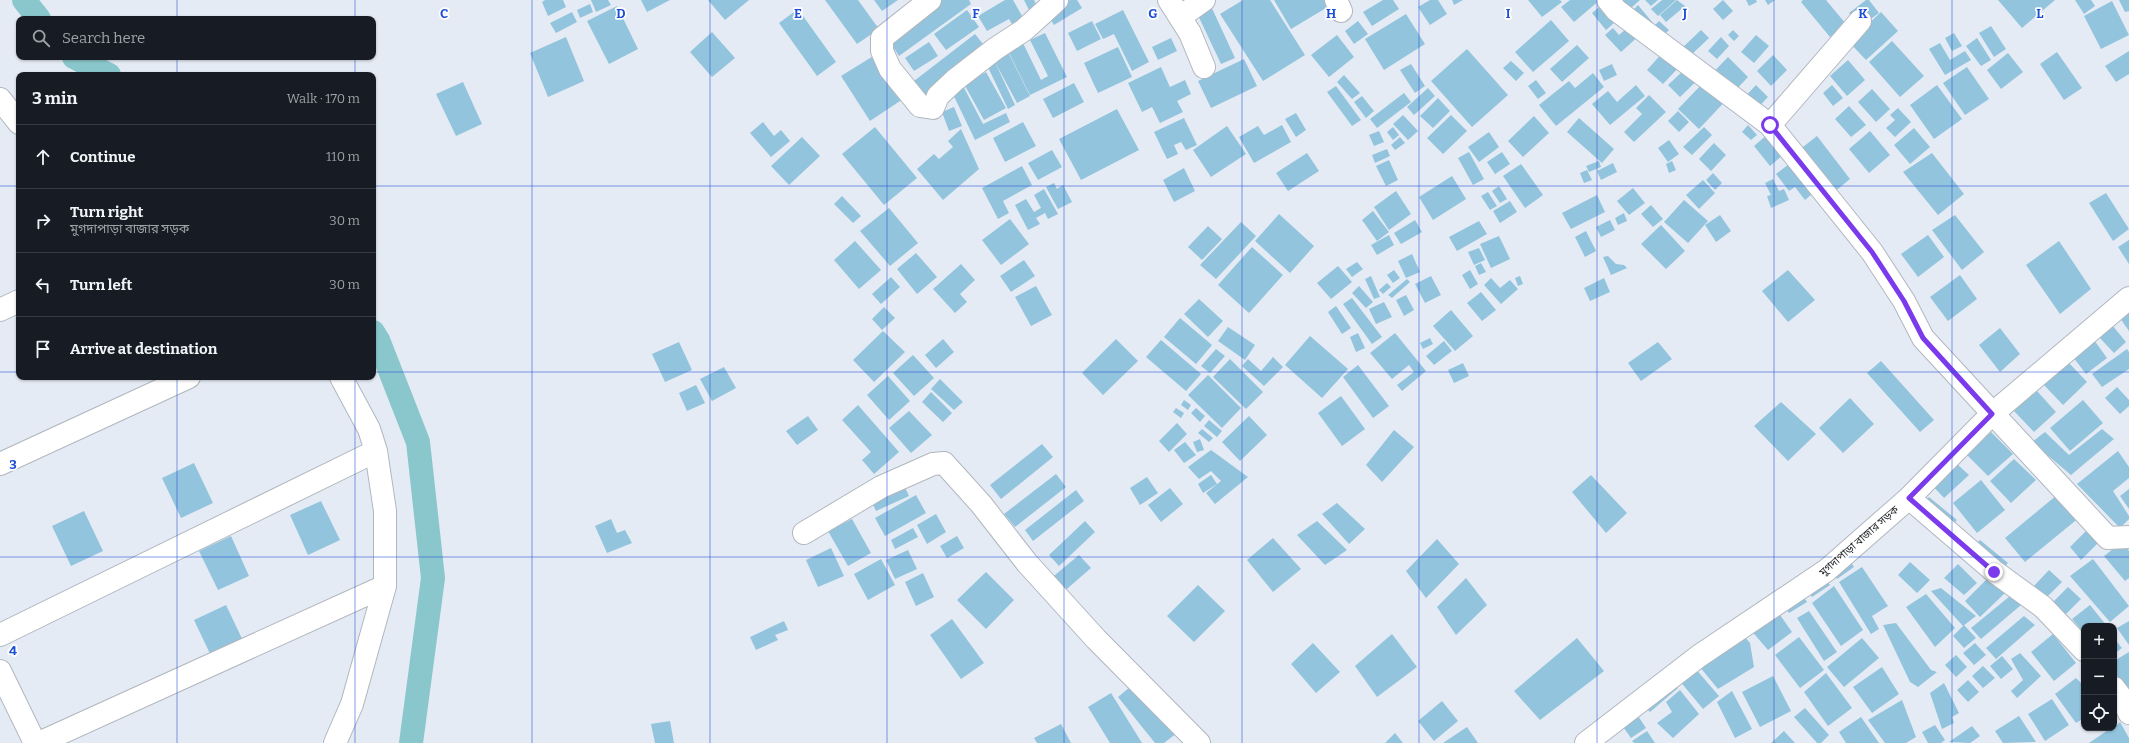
<!DOCTYPE html>
<html lang="en">
<head>
<meta charset="utf-8">
<style>
	body { margin:0; font-family:Bitter,"Noto Sans Bengali",serif; background:#20242c; color:#f1f3f6 }
	.controls { position:absolute; right:12px; bottom:12px; display:grid; overflow:hidden; border-radius:8px; box-shadow:0 1px 3px #0004 }
	.controls button { width:36px; height:36px; display:grid; place-items:center; padding:0; border:0; border-bottom:1px solid #363941; background:#171b24; color:#f1f3f6; font:20px sans-serif }
	.stop { position:absolute; width:12px; height:12px; margin:-9px; border:3px solid #7c3aed; border-radius:50%; background:#fff }
	.stop.end { background:#7c3aed; border-color:#fff; box-shadow:0 1px 4px #0008 }
	.list { margin:0; padding:0; list-style:none }
	h2 { display:flex; justify-content:space-between; align-items:center; height:52px; margin:0; padding:0 16px; font-size:17px }
	h2 small { font-size:13px; font-weight:400; color:#9ea1a6 }
	.list li { display:grid; grid-template-columns:26px 1fr auto; gap:12px; align-items:center; box-sizing:border-box; height:64px; padding:0 16px; border-top:1px solid #363941 }
	.list b { display:block; font-size:15px; white-space:nowrap }
	.list p { margin:0; font-size:13px; white-space:nowrap; color:#9ea1a6 }
	.list em { font-size:13px; font-style:normal; color:#9ea1a6 }
	.icon { flex:none; width:22px; height:22px; fill:none; stroke:currentColor; stroke-width:2; stroke-linecap:round; stroke-linejoin:round }
	.map { position:relative; flex:none; width:2129px; height:743px; overflow:hidden }
	.search { position:absolute; background:#171b24; box-shadow:0 1px 3px #0004; left:16px; top:16px; width:360px; height:44px; display:flex; align-items:center; gap:10px; box-sizing:border-box; padding:0 14px; border-radius:8px; color:#9ea1a6; font-size:15px }
	.panel { position:absolute; background:#171b24; box-shadow:0 1px 3px #0004; left:16px; top:72px; width:360px; height:308px; border-radius:8px }
	.map>svg:first-child { display:block }
	.lines { fill:none; stroke-linecap:round; stroke-linejoin:round }
	.canal { stroke:#8ac7cc; stroke-width:24 }
	.building { fill:#92c4dd }
	.minor-casing { stroke:#b1b7bf; stroke-width:24 }
	.minor { stroke:#fff; stroke-width:22 }
	.route { stroke:#7c3aed; stroke-width:5 }
	.grid { fill:none; stroke:#1d4ed8; stroke-width:1; stroke-opacity:0.55 }
	.labels { text-anchor:middle; dominant-baseline:central; stroke-width:3.5; stroke-linejoin:round; paint-order:stroke }
	.street-label { font-size:11px; fill:#2a2d30; stroke:#fff }
	.grid-label { font-size:13px; text-anchor:middle; font-weight:bold; fill:#1d4ed8; stroke:#fff; stroke-width:3.5; stroke-linejoin:round; paint-order:stroke }
</style>
</head>
<body>
<div class="map">
<svg width="2129" height="743" viewBox="0 0 2129 743">
	<rect width="100%" height="100%" fill="#e5ebf4"/>
	<g class="lines">
		<path class="canal" d="M24,0L39,19
			M74,57L109,75
			M373,332L378,340L418,442L433,578L411,743"/>
	</g>
	<path class="building" d="M545,0H563L566,7L548,16L542,2Z
		M591,0H608L611,5L596,12Z
		M641,0H670L647,12Z
		M708,0H749L725,20Z
		M825,0H858L879,29L857,44Z
		M874,0H898L882,11Z
		M941,0H969L971,4L899,56L887,38Z
		M1005,0H1013L1026,23L1015,29L1009,19L987,31L978,16Z
		M1024,0H1034L1038,8L1030,12Z
		M1070,0H1077L1082,8L1054,25L1047,14Z
		M1243,0H1270L1305,55L1263,81L1220,14Z
		M1274,0H1328L1331,5L1291,29Z
		M1383,0H1393L1399,9L1372,26L1363,12Z
		M1430,0H1438L1447,14L1430,25L1418,7Z
		M1452,0H1463L1454,5Z
		M1528,0H1560L1562,2L1542,17Z
		M1570,0H1600L1574,22L1561,7Z
		M1608,0H1640L1606,30L1592,13Z
		M1645,0H1658L1651,6Z
		M1662,0H1676L1658,16L1651,9Z
		M1677,0L1685,6L1666,22L1660,15Z
		M1723,0L1733,11L1723,20L1713,9Z
		M1746,0H1756L1757,2L1749,6Z
		M1765,0H1775L1768,5Z
		M1803,0H1826L1846,24L1830,37L1801,2Z
		M1866,0H1869L1879,13L1860,27L1849,13Z
		M1998,0H2055L2022,28Z
		M2075,0H2091L2095,6L2084,14Z
		M2119,0H2129V11L2125,12Z
		M2112,1L2129,35L2101,49L2084,16Z
		M590,4L593,12L580,18L577,10Z
		M1210,4L1235,58L1221,64L1196,11Z
		M1638,5L1653,23L1621,52L1605,35L1613,28L1619,35L1632,24L1626,17Z
		M617,6L638,49L609,64L587,21Z
		M798,9L836,62L817,76L779,23Z
		M967,10L979,27L946,50L934,34Z
		M1123,10L1149,62L1132,71L1114,34L1103,39L1095,24Z
		M572,12L577,22L556,33L550,23Z
		M1881,12L1898,31L1866,60L1849,42Z
		M1406,14L1425,44L1384,70L1365,39Z
		M1551,20L1569,41L1533,72L1515,52Z
		M1092,21L1101,39L1077,51L1068,33Z
		M1358,21L1368,34L1354,44L1345,31Z
		M1659,21L1669,30L1657,42L1647,33Z
		M1991,26L2006,49L1994,57L1979,33Z
		M1701,30L1709,38L1690,56L1682,48Z
		M1733,30L1739,36L1734,41L1728,35Z
		M712,32L735,58L712,77L690,52Z
		M1045,33L1067,77L1030,95L1008,51L1023,43L1041,80L1048,76L1030,40Z
		M1954,33L1962,46L1952,51L1945,38Z
		M975,34L987,49L925,96L914,81Z
		M1337,35L1354,57L1329,77L1311,55Z
		M1756,35L1769,46L1754,63L1741,52Z
		M566,37L584,81L548,97L530,53Z
		M1721,37L1729,46L1717,59L1708,51Z
		M1171,38L1177,51L1158,60L1152,47Z
		M1977,38L1991,60L1981,66L1966,46Z
		M1892,41L1924,76L1900,97L1869,62Z
		M929,42L938,56L914,71L905,58Z
		M1940,43L1950,60L1965,51L1971,60L1945,75L1929,49Z
		M1577,45L1589,58L1562,82L1550,69Z
		M1118,47L1132,77L1098,93L1084,63Z
		M1467,49L1508,95L1472,127L1431,81Z
		M1007,50L1030,96L1017,103L995,62L1015,105L1008,109L985,61Z
		M1665,50L1681,65L1663,84L1647,70Z
		M2129,51V74L2116,82L2105,66Z
		M2057,52L2082,88L2064,100L2040,64Z
		M2008,53L2023,72L2001,89L1987,70Z
		M875,55L903,99L870,121L841,76Z
		M1773,55L1787,70L1771,86L1757,71Z
		M1698,57L1709,69L1680,97L1668,85Z
		M1728,57L1748,77L1699,129L1678,109Z
		M1244,59L1257,86L1211,108L1198,81Z
		M1848,60L1865,80L1847,96L1830,76Z
		M1511,61L1524,73L1516,81L1503,68Z
		M1411,64L1425,86L1415,93L1400,70Z
		M1612,64L1617,75L1604,81L1599,70Z
		M1161,67L1170,87L1185,80L1191,94L1177,101L1183,112L1160,123L1152,107L1142,112L1128,83Z
		M1967,67L1989,99L1965,115L1943,83Z
		M986,72L1006,108L984,120L964,84Z
		M1593,73L1604,87L1556,126L1539,105L1569,81L1575,88Z
		M1344,75L1360,93L1352,99L1337,82Z
		M1536,80L1546,93L1538,99L1528,86Z
		M463,82L482,124L456,136L436,94Z
		M961,82L983,124L1006,113L1010,122L975,140L950,88Z
		M1074,83L1084,102L1053,118L1043,99Z
		M1636,85L1645,96L1610,125L1592,104L1608,91L1617,102Z
		M1756,85L1768,97L1752,114L1739,103Z
		M1832,85L1843,98L1833,106L1823,93Z
		M1937,85L1962,119L1934,139L1910,105Z
		M1336,86L1361,120L1352,126L1327,92Z
		M1428,88L1435,96L1414,115L1407,107Z
		M1872,89L1890,109L1876,122L1858,102Z
		M1404,93L1411,102L1377,128L1370,119Z
		M1649,95L1666,112L1634,142L1624,132L1642,114L1636,108Z
		M1362,96L1374,111L1366,118L1354,102Z
		M1438,98L1450,111L1433,128L1420,116Z
		M1849,106L1866,125L1851,137L1835,119Z
		M954,107L962,126L949,131L942,112Z
		M1898,108L1911,122L1895,137L1886,128L1895,120L1890,115Z
		M1117,109L1139,150L1081,180L1059,139Z
		M1678,111L1689,122L1679,132L1668,121Z
		M1296,113L1306,130L1296,137L1285,119Z
		M1403,115L1418,131L1408,140L1393,124Z
		M1451,115L1467,131L1443,154L1427,138Z
		M1534,116L1549,133L1523,157L1508,141Z
		M1184,118L1197,145L1186,150L1181,142L1174,145L1178,154L1167,159L1154,132Z
		M1579,118L1614,149L1602,163L1567,132Z
		M763,122L774,136L781,130L790,141L771,157L750,133Z
		M1023,122L1036,146L1005,162L993,138Z
		M1782,122L1798,142L1770,166L1754,146Z
		M1282,125L1291,142L1254,163L1239,137L1258,126L1264,135Z
		M1748,125L1757,135L1751,140L1742,132Z
		M1227,126L1246,154L1211,177L1193,150Z
		M875,127L917,178L884,205L842,154Z
		M1393,127L1399,135L1393,140L1387,132Z
		M1704,127L1712,135L1692,155L1683,147Z
		M1914,128L1930,147L1910,164L1894,145Z
		M961,129L979,169L943,200L917,169L934,154L939,159L953,147L948,141Z
		M1379,131L1384,142L1374,146L1369,135Z
		M1870,131L1890,155L1869,173L1849,149Z
		M1489,132L1499,147L1479,162L1468,147Z
		M1817,136L1850,179L1828,197L1794,154Z
		M802,137L820,156L789,185L771,166Z
		M1400,137L1405,143L1395,150L1391,145Z
		M1669,140L1679,154L1668,162L1658,148Z
		M1714,143L1726,155L1711,171L1699,159Z
		M1387,149L1390,156L1375,163L1372,155Z
		M1052,150L1062,167L1038,180L1028,163Z
		M1469,152L1484,179L1473,185L1458,158Z
		M1502,152L1510,164L1495,174L1487,162Z
		M1307,153L1319,171L1288,191L1276,173Z
		M1932,153L1964,194L1938,215L1903,172Z
		M1389,160L1398,180L1386,186L1376,166Z
		M1599,161L1601,167L1589,172L1586,166Z
		M1672,161L1676,170L1669,173L1666,164Z
		M1613,163L1617,172L1601,180L1597,171Z
		M1521,164L1543,195L1525,208L1503,176Z
		M1789,164L1812,194L1805,200L1795,187L1789,191L1776,174Z
		M1022,166L1032,185L1003,201L1009,213L998,219L982,188Z
		M1184,168L1195,191L1174,202L1163,180Z
		M1587,170L1592,180L1584,183L1580,173Z
		M1713,173L1722,183L1715,190L1706,180Z
		M1452,176L1466,199L1433,220L1419,197Z
		M1773,179L1779,191L1784,189L1789,200L1771,208L1767,196L1771,195L1765,183Z
		M1703,180L1715,193L1699,209L1686,195Z
		M1054,183L1057,189L1063,185L1072,202L1058,209L1046,187Z
		M1499,186L1507,199L1500,203L1492,191Z
		M1633,188L1645,203L1629,215L1617,201Z
		M1044,189L1058,214L1048,219L1045,213L1036,218L1040,224L1028,230L1015,205L1026,199L1034,212L1041,208L1034,195Z
		M1396,191L1411,214L1389,230L1374,207Z
		M1488,192L1497,206L1490,210L1481,196Z
		M2106,193L2129,229L2113,241L2089,203Z
		M1597,195L1605,212L1571,229L1562,213Z
		M842,196L861,216L853,223L834,204Z
		M1684,200L1708,221L1688,243L1664,222Z
		M1510,201L1517,212L1500,223L1493,211Z
		M1651,205L1663,219L1653,227L1641,214Z
		M889,208L918,243L890,266L860,231Z
		M1373,211L1389,232L1377,241L1362,220Z
		M1624,213L1627,221L1618,225L1615,218Z
		M1279,214L1314,246L1290,273L1255,241Z
		M1720,215L1731,231L1716,242L1705,225Z
		M1955,215L1984,252L1962,270L1932,230Z
		M1010,219L1029,244L1001,265L982,240Z
		M1415,220L1422,232L1401,244L1394,233Z
		M1610,220L1615,230L1601,237L1596,227Z
		M1479,221L1487,234L1457,251L1449,237Z
		M1241,222L1256,236L1216,279L1200,265Z
		M1661,225L1685,251L1666,269L1641,244Z
		M1208,226L1222,239L1202,260L1188,247Z
		M1586,231L1596,251L1585,257L1575,237Z
		M1389,235L1394,245L1377,255L1371,245Z
		M1928,235L1944,257L1918,277L1901,254Z
		M1499,236L1510,259L1491,268L1480,244Z
		M2129,240V264L2118,247Z
		M855,241L881,270L859,289L834,260Z
		M2059,241L2091,289L2060,314L2026,265Z
		M1252,247L1283,275L1249,313L1218,285Z
		M1479,248L1485,260L1474,265L1468,252Z
		M916,253L937,277L917,294L897,269Z
		M1412,254L1420,272L1406,278L1398,261Z
		M1608,256L1616,264L1624,265L1627,268L1611,275L1603,257Z
		M1024,260L1035,276L1011,292L1000,276Z
		M1357,262L1363,269L1352,277L1346,269Z
		M1481,263L1486,272L1479,275L1475,266Z
		M961,264L975,280L960,294L967,302L955,313L933,289Z
		M1338,266L1352,282L1331,299L1317,283Z
		M1394,270L1400,278L1393,283L1387,275Z
		M1470,270L1478,284L1470,289L1462,275Z
		M1788,270L1815,300L1788,322L1762,291Z
		M1960,275L1977,299L1948,321L1930,297Z
		M1371,276L1380,297L1374,299L1365,279Z
		M1431,276L1441,295L1425,303L1415,284Z
		M1520,276L1523,284L1518,286L1515,278Z
		M891,277L900,287L881,304L872,294Z
		M1491,278L1500,288L1510,280L1518,289L1501,304L1484,285Z
		M1604,278L1610,292L1590,301L1584,288Z
		M1407,279L1410,282L1392,298L1388,295Z
		M1387,283L1391,287L1383,294L1379,290Z
		M1036,286L1052,315L1031,326L1015,297Z
		M1359,286L1373,302L1366,308L1352,293Z
		M1481,292L1496,310L1482,321L1467,303Z
		M1406,295L1414,310L1404,316L1396,300Z
		M1352,298L1382,337L1372,344L1343,304Z
		M1199,299L1223,321L1208,337L1184,314Z
		M1384,302L1392,317L1376,324L1369,309Z
		M2129,304V331L2117,314Z
		M1336,306L1351,328L1342,334L1328,312Z
		M884,307L895,318L882,330L872,319Z
		M1451,310L1473,336L1455,351L1433,326Z
		M1180,318L1212,345L1196,364L1164,337Z
		M2112,325L2126,342L2114,353L2099,337Z
		M1228,327L1255,345L1245,360L1218,341Z
		M2000,328L2020,354L2000,372L1979,345Z
		M883,331L905,352L874,382L853,360Z
		M1358,333L1365,348L1356,352L1350,337Z
		M1395,333L1426,371L1402,391L1397,385L1414,372L1409,365L1392,379L1370,353Z
		M1310,336L1348,369L1322,398L1285,365Z
		M1430,338L1433,344L1423,349L1420,343Z
		M943,339L954,352L936,368L925,355Z
		M1116,339L1138,361L1103,395L1082,373Z
		M1161,340L1201,374L1186,391L1146,357Z
		M2094,340L2107,358L2086,374L2073,357Z
		M1444,341L1452,351L1434,365L1426,356Z
		M679,342L692,370L665,382L652,354Z
		M1658,342L1672,359L1641,381L1628,363Z
		M1216,349L1225,356L1210,373L1201,366Z
		M2127,349L2129,352V369L2102,387L2092,374Z
		M913,355L934,378L914,396L893,373Z
		M1273,357L1283,367L1264,386L1242,366L1248,359L1261,371Z
		M1230,359L1263,392L1246,409L1213,377Z
		M1881,361L1934,420L1920,432L1867,373Z
		M1463,363L1469,376L1454,383L1448,370Z
		M2069,363L2087,382L2063,405L2044,385Z
		M1358,365L1389,406L1373,418L1343,377Z
		M724,367L736,388L712,401L700,379Z
		M1208,375L1241,408L1222,428L1188,395Z
		M888,376L910,401L889,420L867,395Z
		M940,379L963,402L954,410L931,389Z
		M696,385L705,403L687,411L679,393Z
		M2117,387L2129,400V406L2120,414L2105,398Z
		M2037,391L2056,412L2034,432L2014,411Z
		M931,392L952,413L943,422L922,402Z
		M1341,396L1365,429L1342,446L1318,413Z
		M1850,398L1874,424L1843,453L1819,428Z
		M1184,400L1191,405L1188,410L1181,405Z
		M2083,400L2103,423L2070,451L2050,428Z
		M1781,402L1816,434L1788,461L1754,426Z
		M858,405L899,452L874,474L862,460L871,452L842,420Z
		M1176,408L1184,413L1181,418L1173,412Z
		M1196,408L1205,416L1200,422L1191,413Z
		M909,411L932,435L911,453L889,428Z
		M808,416L818,430L797,445L786,431Z
		M1249,416L1267,435L1240,461L1222,442Z
		M1209,420L1222,431L1217,437L1204,426Z
		M1177,423L1187,434L1169,452L1159,441Z
		M1202,429L1213,438L1209,442L1198,433Z
		M2102,429L2114,439L2071,475L2032,442L2045,432L2069,455Z
		M1394,430L1414,447L1382,482L1366,465Z
		M1991,432L2013,454L1988,476L1967,455Z
		M1200,439L1204,450L1197,452L1193,442Z
		M1185,442L1196,455L1184,463L1174,450Z
		M1042,444L1053,457L1001,499L990,485Z
		M1211,450L1248,477L1215,504L1206,493L1221,481L1211,471L1199,479L1188,467Z
		M2118,451L2129,467V478L2113,491L2129,516V519L2120,528L2077,484Z
		M2014,459L2036,480L2011,503L1990,481Z
		M194,463L213,503L181,518L162,478Z
		M1956,463L1969,475L1944,498L1931,484Z
		M1056,474L1066,487L1015,527L1004,514Z
		M1211,475L1217,484L1203,493L1198,484Z
		M1591,475L1627,513L1606,533L1572,492Z
		M1147,477L1158,493L1140,505L1130,488Z
		M1981,480L2005,510L1977,533L1953,503Z
		M902,481L909,496L876,511L869,496Z
		M1170,488L1183,504L1161,522L1148,505Z
		M2129,489V509L2120,496Z
		M1076,490L1084,501L1033,541L1025,530Z
		M2063,490L2086,512L2025,562L2005,538Z
		M916,495L926,513L885,536L875,518Z
		M1929,497L1957,520L1944,533L1916,507Z
		M321,501L340,540L308,555L290,515Z
		M1337,503L1365,529L1349,544L1322,514Z
		M84,511L103,551L71,566L52,526Z
		M936,514L946,532L927,544L917,525Z
		M611,519L617,533L625,530L632,543L607,553L595,526Z
		M852,519L871,553L848,566L828,531Z
		M1085,521L1095,532L1059,566L1049,555Z
		M1317,521L1347,550L1325,565L1297,535Z
		M913,528L918,537L895,549L891,540Z
		M2087,530L2099,542L2081,560L2070,547Z
		M231,536L249,576L218,590L199,551Z
		M957,536L964,548L947,558L940,546Z
		M1273,538L1301,569L1273,592L1247,560Z
		M1437,539L1459,564L1426,598L1406,571Z
		M1980,540L2008,563L1995,576L1968,551Z
		M2122,542L2129,551V578L2125,581L2104,556Z
		M831,548L844,576L818,587L806,560Z
		M908,550L917,569L895,579L886,560Z
		M1079,555L1091,568L1061,594L1049,580Z
		M1848,558L1854,567L1837,579L1831,569Z
		M881,559L895,585L868,600L854,574Z
		M2093,559L2129,606L2110,622L2070,576Z
		M1910,562L1930,580L1917,593L1898,575Z
		M1958,564L1977,583L1964,595L1944,578Z
		M1862,567L1888,606L1872,616L1879,629L1871,634L1839,582Z
		M2049,570L2062,582L2044,600L2032,588Z
		M986,572L1014,600L986,629L957,600Z
		M923,573L934,597L916,606L905,582Z
		M1824,576L1830,585L1812,597L1806,588Z
		M1989,577L2005,593L1980,617L1965,601Z
		M1466,578L1487,605L1456,635L1437,607Z
		M1198,585L1225,611L1194,642L1167,616Z
		M1834,586L1863,630L1841,646L1812,603Z
		M2068,587L2081,599L2063,617L2051,604Z
		M1941,588L1976,616L1963,626L1931,591Z
		M1801,593L1807,602L1789,613L1783,604Z
		M1926,594L1955,628L1935,647L1906,607Z
		M2010,596L2021,605L1981,639L1971,628Z
		M226,605L245,645L213,660L194,620Z
		M2090,605L2107,626H2084V633L2072,619Z
		M1809,611L1837,652L1824,661L1797,618Z
		M1778,612L1792,632L1768,650L1749,628Z
		M2024,616L2035,625L1996,659L1986,648Z
		M952,619L984,663L961,679L930,635Z
		M784,621L788,630L775,635L778,640L756,650L750,637Z
		M2129,621V645L2117,628Z
		M1896,623L1931,670L1937,672L1918,687L1910,682L1883,625Z
		M1964,625L1976,638L1964,648L1953,636Z
		M1392,634L1417,667L1377,697L1355,666Z
		M2053,634L2076,663L2054,681L2031,652Z
		M1743,635L1750,643L1754,667L1718,689L1699,666Z
		M1799,637L1824,670L1800,688L1775,655Z
		M1577,638L1604,671L1540,720L1514,691Z
		M1862,638L1879,658L1844,687L1827,667Z
		M2114,638L2122,648L2114,654Z
		M1313,643L1340,672L1316,693L1291,664Z
		M1975,643L1986,655L1974,665L1963,653Z
		M2129,652V688L2125,690L2114,670V661Z
		M2020,653L2041,676L2017,698L2011,691L2023,680L2011,659Z
		M1956,655L1967,667L1956,677L1945,665Z
		M2002,656L2013,669L2001,679L1990,666Z
		M1983,666L1995,678L1983,688L1972,676Z
		M1694,667L1719,696L1703,709L1679,680Z
		M1882,667L1899,694L1872,713L1853,687Z
		M1826,673L1852,708L1828,726L1804,692Z
		M1773,676L1791,711L1760,727L1742,692Z
		M2076,678L2084,686V718L2076,723L2055,694Z
		M1672,680L1678,688L1650,712L1641,704Z
		M1968,680L1979,692L1968,702L1957,690Z
		M1136,682L1177,733L1164,743H1155L1118,697Z
		M1944,683L1959,713L1952,717L1954,723L1942,729L1930,693Z
		M1680,690L1699,714L1673,738L1657,723L1672,712L1666,702Z
		M1732,691L1752,729L1735,738L1717,702Z
		M1111,693L1142,743H1110L1088,707Z
		M2052,699L2069,725L2045,741L2028,714Z
		M1902,700L1916,737L1906,743H1885L1868,720Z
		M1442,701L1458,721L1434,741L1418,721Z
		M1805,708L1829,735L1821,743H1817L1794,717Z
		M1636,713L1646,728L1631,738L1621,724Z
		M2019,716L2036,742L2003,743L1995,731Z
		M1861,717L1879,743H1846L1839,732Z
		M670,721L674,743H655L651,724Z
		M2120,722L2129,738V743H2089L2111,728H2114Z
		M1061,724L1071,743H1037L1034,738Z
		M1935,725L1945,740L1941,743H1928L1922,732Z
		M1972,726L1980,736L1970,743L1949,742Z
		M1467,727L1478,743H1443Z
		M1647,731L1655,743H1634L1632,741Z
		M1784,731L1795,743H1771Z
		M1395,733L1403,743H1385Z"/>
	<g class="lines">
		<g class="minor-casing">
			<path id="minor" d="M930,0L882,38V51L890,69L920,106L933,108L938,96L955,80L995,49L1024,30L1057,0
				M1169,0L1190,33L1204,67
				M1336,0L1341,11
				M1608,0L1616,10L1770,125L1872,252L1904,301L1923,338L2108,538L2129,537
				M1180,17L1204,0
				M0,99L19,123
				M1770,125L1860,21
				M0,310L19,301
				M0,464L189,377
				M1909,498L1995,572L2043,607L2084,650
				M804,533L881,487L933,464L944,463L981,504L1027,563L1096,639L1199,743
				M0,635L376,451
				M0,671L35,743
				M2114,688L2124,701L2129,713
				M39,743L385,586
				M335,743L352,704L385,586V511L376,451L369,429L341,377
				M1586,743L1699,656L1827,570L1909,498L1992,414L2129,298"/>
		</g>
		<use href="#minor" class="minor"/>
	</g>
	<g class="lines">
		<path class="route" d="M1770,125L1872,252L1904,301L1923,338L1992,414L1909,498L1994,572"/>
	</g>
	<path class="grid" d="M177,0V19M355,0V19M532,0V743M710,0V743M887,0V743M1064,0V743M1242,0V743M1419,0V743M1597,0V743M1774,0V743M1952,0V743M177,57V75M355,57V75M0,186H19M373,186H2129M0,372H19M373,372H2129M177,377V743M355,377V743M0,557H2129"/>
	<g class="labels">
		<g class="street-label">
			<text transform="translate(1859 541) rotate(-41)">মুগদাপাড়া বাজার সড়ক</text>
		</g>
	</g>
	<g class="grid-label">
		<text x="444" y="18">C</text>
		<text x="621" y="18">D</text>
		<text x="798" y="18">E</text>
		<text x="976" y="18">F</text>
		<text x="1153" y="18">G</text>
		<text x="1331" y="18">H</text>
		<text x="1508" y="18">I</text>
		<text x="1685" y="18">J</text>
		<text x="1863" y="18">K</text>
		<text x="2040" y="18">L</text>
		<text x="13" y="469">3</text>
		<text x="13" y="655">4</text>
	</g>
</svg>
<div class="controls">
<button>+</button>
<button>−</button>
<button><svg class="icon" aria-label="locate" viewBox="0 0 24 24"><circle cx="12" cy="12" r="6"/><path d="M12 2v4M12 18v4M2 12h4M18 12h4"/></svg></button>
</div>
<div class="stop" style="left:1770px;top:125px"></div>
<div class="stop end" style="left:1994px;top:572px"></div>
<div class="search"><svg class="icon" aria-label="search" viewBox="0 0 24 24"><circle cx="10" cy="10" r="6"/><path d="M15 15l6 6"/></svg>Search here</div>
<section class="panel">
<h2>3 min<small>Walk · 170 m</small></h2>
<ul class="list">
<li><svg class="icon" aria-label="ahead" viewBox="0 0 24 24"><path d="M12 20V5M6 11l6-6 6 6"/></svg><div><b>Continue</b></div><em>110 m</em></li>
<li><svg class="icon" aria-label="right" viewBox="0 0 24 24"><path d="M7 20v-9h11M14 6l5 5-5 5"/></svg><div><b>Turn right</b><p>মুগদাপাড়া বাজার সড়ক</p></div><em>30 m</em></li>
<li><svg class="icon" aria-label="left" viewBox="0 0 24 24"><path d="M17 20v-9H6M10 6l-5 5 5 5"/></svg><div><b>Turn left</b></div><em>30 m</em></li>
<li><svg class="icon" aria-label="arrive" viewBox="0 0 24 24"><path d="M6 21V4h12l-3 4 3 4H6"/></svg><div><b>Arrive at destination</b></div></li>
</ul>
</section>
</div>
</body>
</html>
